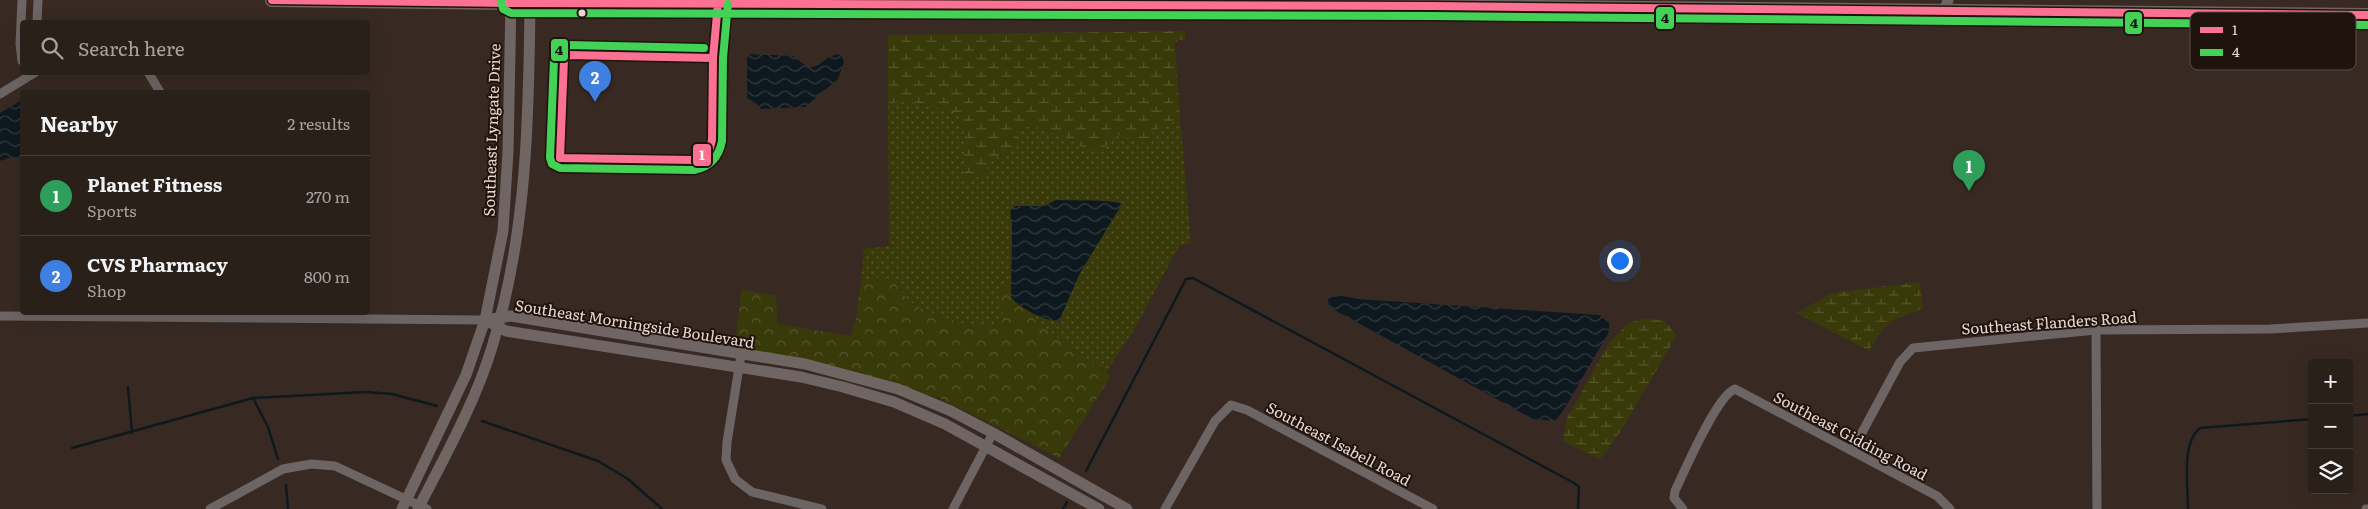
<!DOCTYPE html>
<html lang="en">
<head>
<meta charset="utf-8">
<style>
	body { margin:0; font-family:Literata,serif; background:#362d27; color:#f1f3f6 }
	.controls { position:absolute; right:15px; bottom:15px; display:grid; overflow:hidden; border-radius:5px; box-shadow:0 5px 20px #0002 }
	.controls button { width:45px; height:45px; display:grid; place-items:center; padding:0; border:0; border-bottom:1px solid #463e39; background:#2a201a; color:#f1f3f6; font:25px sans-serif }
	.you { position:absolute; left:1619px; top:260px; width:18px; height:18px; margin:-12px; border:4px solid #fff; border-radius:50%; background:#1a73e8; box-shadow:0 0 0 8px #1a73e833 }
	.badge { display:grid; place-items:center; width:32px; height:32px; border-radius:50%; background:#db2777; color:#fff; font-size:16px; font-weight:700 }
	.pin { position:absolute; translate:-50% -41px; filter:drop-shadow(0 1px 2px #0008) }
	.pin::after { content:''; position:absolute; top:26px; width:18px; height:15px; background:inherit; clip-path:polygon(0 0,100% 0,50% 100%) }
	.list { margin:0; padding:0; list-style:none }
	h2 { display:flex; justify-content:space-between; align-items:center; height:65px; margin:0; padding:0 20px; font-size:21px }
	h2 small { font-size:16px; font-weight:400; color:#a5a3a2 }
	.list li { display:grid; grid-template-columns:32px 1fr auto; gap:15px; align-items:center; box-sizing:border-box; height:80px; padding:0 20px; border-top:1px solid #463e39 }
	.list b { display:block; font-size:19px; white-space:nowrap }
	.list p { margin:0; font-size:16px; white-space:nowrap; color:#a5a3a2 }
	.list em { font-size:16px; font-style:normal; color:#a5a3a2 }
	.icon { flex:none; width:28px; height:28px; fill:none; stroke:currentColor; stroke-width:2; stroke-linecap:round; stroke-linejoin:round }
	.map { position:relative; flex:none; width:2368px; height:509px; overflow:hidden }
	.search { position:absolute; background:#2a201a; box-shadow:0 5px 20px #0002; left:20px; top:20px; width:350px; height:55px; display:flex; align-items:center; gap:12px; box-sizing:border-box; padding:0 18px; border-radius:5px; color:#a5a3a2; font-size:19px }
	.panel { position:absolute; background:#2a201a; box-shadow:0 5px 20px #0002; left:20px; top:90px; width:350px; height:225px; border-radius:5px }
	.map>svg:first-child { display:block }
	.grass { fill:url(#grass-dots) }
	.forest { fill:url(#forest-crowns) }
	.wetland { fill:url(#wetland-marsh) }
	.water { fill:url(#water-waves) }
	.lines { fill:none; stroke-linecap:round; stroke-linejoin:round }
	.stream { stroke:#0e191f; stroke-width:2.5 }
	.street { stroke:#6c6563; stroke-width:9 }
	.secondary { stroke:#6f6663; stroke-width:11 }
	.primary { stroke:#6f6461; stroke-width:14 }
	.bus-1-casing { stroke:#1f130d; stroke-width:11 }
	.bus-2-casing { stroke:#1f130d; stroke-width:11 }
	.bus-1 { stroke:#fb7192; stroke-width:8 }
	.bus-2 { stroke:#43d256; stroke-width:8 }
	.bus-dot { fill:#e9d8d0; stroke:#1f130d; stroke-width:2 }
	.labels { text-anchor:middle; dominant-baseline:central; stroke-width:4; stroke-linejoin:round; paint-order:stroke }
	.street-label { font-size:15px; fill:#e9d8d0; stroke:#1f130d }
	.key { fill:#1f130d; stroke:#5c4e48; stroke-width:1 }
	.key-label { font-size:14px; fill:#e9d8d0 }
	.line-badge { stroke:#1f130d; stroke-width:2 }
	.badge-label { font-size:14px; text-anchor:middle; font-weight:bold; fill:#fff }
	.pale-badge-label { font-size:14px; text-anchor:middle; font-weight:bold; fill:#111 }
</style>
</head>
<body>
<div class="map">
<svg width="2368" height="509" viewBox="0 0 2368 509">
	<defs>
		<pattern id="grass-dots" width="8" height="8" patternUnits="userSpaceOnUse" patternTransform="scale(1.25)"><rect width="8" height="8" fill="#393a0a"/><path d="M2 2h.1M6 6h.1" fill="none" stroke="#56562d" stroke-width="1.8" stroke-linecap="round"/></pattern>
		<pattern id="forest-crowns" width="20" height="18" patternUnits="userSpaceOnUse" patternTransform="scale(1.25)"><rect width="20" height="18" fill="#393a0a"/><path d="M2 6a3 3 0 1 1 6 0M12 15a3 3 0 1 1 6 0" fill="none" stroke="#56562d"/></pattern>
		<pattern id="wetland-marsh" width="20" height="14" patternUnits="userSpaceOnUse" patternTransform="scale(1.25)"><rect width="20" height="14" fill="#393a0a"/><path d="M1 5h8M5 5V1M11 12h8M15 12V8" fill="none" stroke="#56562d"/></pattern>
		<pattern id="water-waves" width="16" height="10" patternUnits="userSpaceOnUse" patternTransform="scale(1.25)"><rect width="16" height="10" fill="#0e191f"/><path d="M0 5q4-4 8 0t8 0" fill="none" stroke="#313a3e"/></pattern>
	</defs>
	<rect width="100%" height="100%" fill="#382a22"/>
	<path class="grass" d="M909,101L923,106L938,107L962,114C961,125 966,135 965,146C965,158 963,167 966,179L982,176L993,158L1008,154L1019,132L1031,124L1045,131L1064,135L1076,144L1110,143L1116,134L1149,140L1154,130L1167,126L1180,117L1191,243L1179,246L1134,330L1106,372L1036,322L1025,288L1001,293C1002,301 1006,316 999,323C988,335 927,313 915,305C905,300 902,288 894,282C883,275 872,278 861,281L864,249L889,246L888,103Z"/>
	<path class="forest" d="M1016,271L1025,288L1036,322L1111,376L1059,458L940,398L735,349L741,289L776,296L777,324L851,336L856,319L861,281C869,279 879,275 887,278C899,283 903,298 914,305C927,313 987,335 999,323C1007,315 999,303 1001,293C1002,285 1010,276 1016,271Z"/>
	<path class="wetland" d="M1185,31V40H1178L1175,45L1180,117L1167,126L1154,130L1149,140L1142,143L1116,134L1110,143L1098,151L1083,148L1064,135L1045,131L1031,124L1019,132L1008,154L993,158L982,176L966,179C963,167 964,159 965,146C966,135 961,125 961,114C937,108 913,100 888,103V35Z
		M1920,282L1923,309C1889,321 1887,320 1869,351L1797,313L1832,293Z
		M1642,319L1663,320L1677,335L1620,432L1600,459L1563,441L1567,418L1608,345L1628,323Z"/>
	<path class="water" d="M750,54L793,56L809,68C822,67 829,52 841,55L844,62L838,79L805,107L761,109L757,104L747,98V58Z
		M22,100V157H11L0,161V113Z
		M1056,200C1071,201 1112,199 1122,204L1080,273L1059,321C1046,322 1019,308 1011,297L1012,225L1010,211L1015,206H1044Z
		M1336,295L1359,299L1599,315L1609,323V332L1565,408L1555,421L1533,419L1329,307L1328,299Z"/>
	<g class="lines">
		<path class="stream" d="M128,387L132,433
			M253,398L268,427L278,459
			M2349,416L2368,414
			M482,421L598,461L628,479L662,509
			M72,448L253,398L366,392L392,394L437,406
			M1086,471L1186,279L1193,278L1574,483L1579,487L1578,509
			M286,485L288,509
			M1063,509L1067,502
			M2188,509C2188,486 2181,443 2200,428L2312,419"/>
		<path class="street" d="M22,0L20,44L22,61
			M37,22L38,0
			M148,72L160,92
			M0,94L36,72
			M0,316L485,320
			M2096,330L2097,509
			M741,355L727,442L726,460L735,479L752,492L822,509
			M1852,451L1900,362L1913,348L2096,330L2270,329L2368,323
			M210,509L283,469L311,464L335,466L427,509
			M953,509L993,433
			M1165,509L1215,421L1231,405L1247,410L1433,509
			M1683,509L1674,498L1675,491C1685,470 1717,395 1735,389L1937,496L1950,509
			M2366,509H2368"/>
		<path class="secondary" d="M1944,13L1948,0
			M485,320L511,316L805,364L898,389L951,411L993,433L1127,509
			M485,320L506,331L801,377L843,387L894,402L945,424L1099,509
			M402,509L466,375L485,320L503,231L508,152L511,0
			M418,509C444,458 476,401 492,347C527,235 529,116 530,0"/>
		<path class="primary" d="M272,0L511,3L1433,6L2368,15"/>
		<g class="bus-1-casing">
			<path id="bus-1" d="M272,0L511,3L1433,6L2368,15
				M567,55L713,58L712,140L709,151L694,160L560,158L564,59Z
				M713,58L718,3"/>
		</g>
		<g class="bus-2-casing">
			<path id="bus-2" d="M501,0L503,9L511,13L1433,16L2368,25
				M704,48L567,45L561,47L554,59L550,158L552,164L560,168L694,170C710,167 719,157 722,141L723,58L728,4"/>
		</g>
		<use href="#bus-1" class="bus-1"/>
		<use href="#bus-2" class="bus-2"/>
	</g>
	<circle class="bus-dot" cx="582" cy="13" r="4.5"/>
	<g class="labels">
		<g class="street-label">
			<text transform="translate(491 130) rotate(-88)">Southeast Lyngate Drive</text>
			<text transform="translate(2049 322) rotate(-4)">Southeast Flanders Road</text>
			<text transform="translate(635 323) rotate(9)">Southeast Morningside Boulevard</text>
			<text transform="translate(1851 435) rotate(28)">Southeast Gidding Road</text>
			<text transform="translate(1339 443) rotate(28)">Southeast Isabell Road</text>
		</g>
	</g>
	<rect x="2190" y="12" width="166" height="58" rx="8" class="key"/>
	<rect x="2200" y="27" width="23" height="6" fill="#fb7192"/>
	<rect x="2200" y="49" width="23" height="7" fill="#43d256"/>
	<g class="key-label">
		<text x="2232" y="35">1</text>
		<text x="2232" y="57">4</text>
	</g>
	<g class="line-badge">
		<rect x="1655" y="6" width="20" height="24" rx="5" fill="#43d256"/>
		<rect x="2124" y="11" width="19" height="24" rx="5" fill="#43d256"/>
		<rect x="550" y="38" width="19" height="24" rx="5" fill="#43d256"/>
		<rect x="692" y="143" width="20" height="24" rx="5" fill="#fb7192"/>
	</g>
	<g class="badge-label">
		<text x="702" y="160">1</text>
	</g>
	<g class="pale-badge-label">
		<text x="1665" y="23">4</text>
		<text x="2134" y="28">4</text>
		<text x="559" y="55">4</text>
	</g>
</svg>
<div class="controls">
<button>+</button>
<button>−</button>
<button><svg class="icon" aria-label="layers" viewBox="0 0 24 24"><path d="M12 4l9 5-9 5-9-5zM3 14l9 5 9-5"/></svg></button>
</div>
<div class="you"></div>
<div class="pin badge" style="left:1969px;top:191px;background:#2e9e5b">1</div>
<div class="pin badge" style="left:595px;top:102px;background:#3f7fe0">2</div>
<div class="search"><svg class="icon" aria-label="search" viewBox="0 0 24 24"><circle cx="10" cy="10" r="6"/><path d="M15 15l6 6"/></svg>Search here</div>
<section class="panel">
<h2>Nearby<small>2 results</small></h2>
<ul class="list">
<li><span class="badge" style="background:#2e9e5b">1</span><div><b>Planet Fitness</b><p>Sports</p></div><em>270 m</em></li>
<li><span class="badge" style="background:#3f7fe0">2</span><div><b>CVS Pharmacy</b><p>Shop</p></div><em>800 m</em></li>
</ul>
</section>
</div>
</body>
</html>
